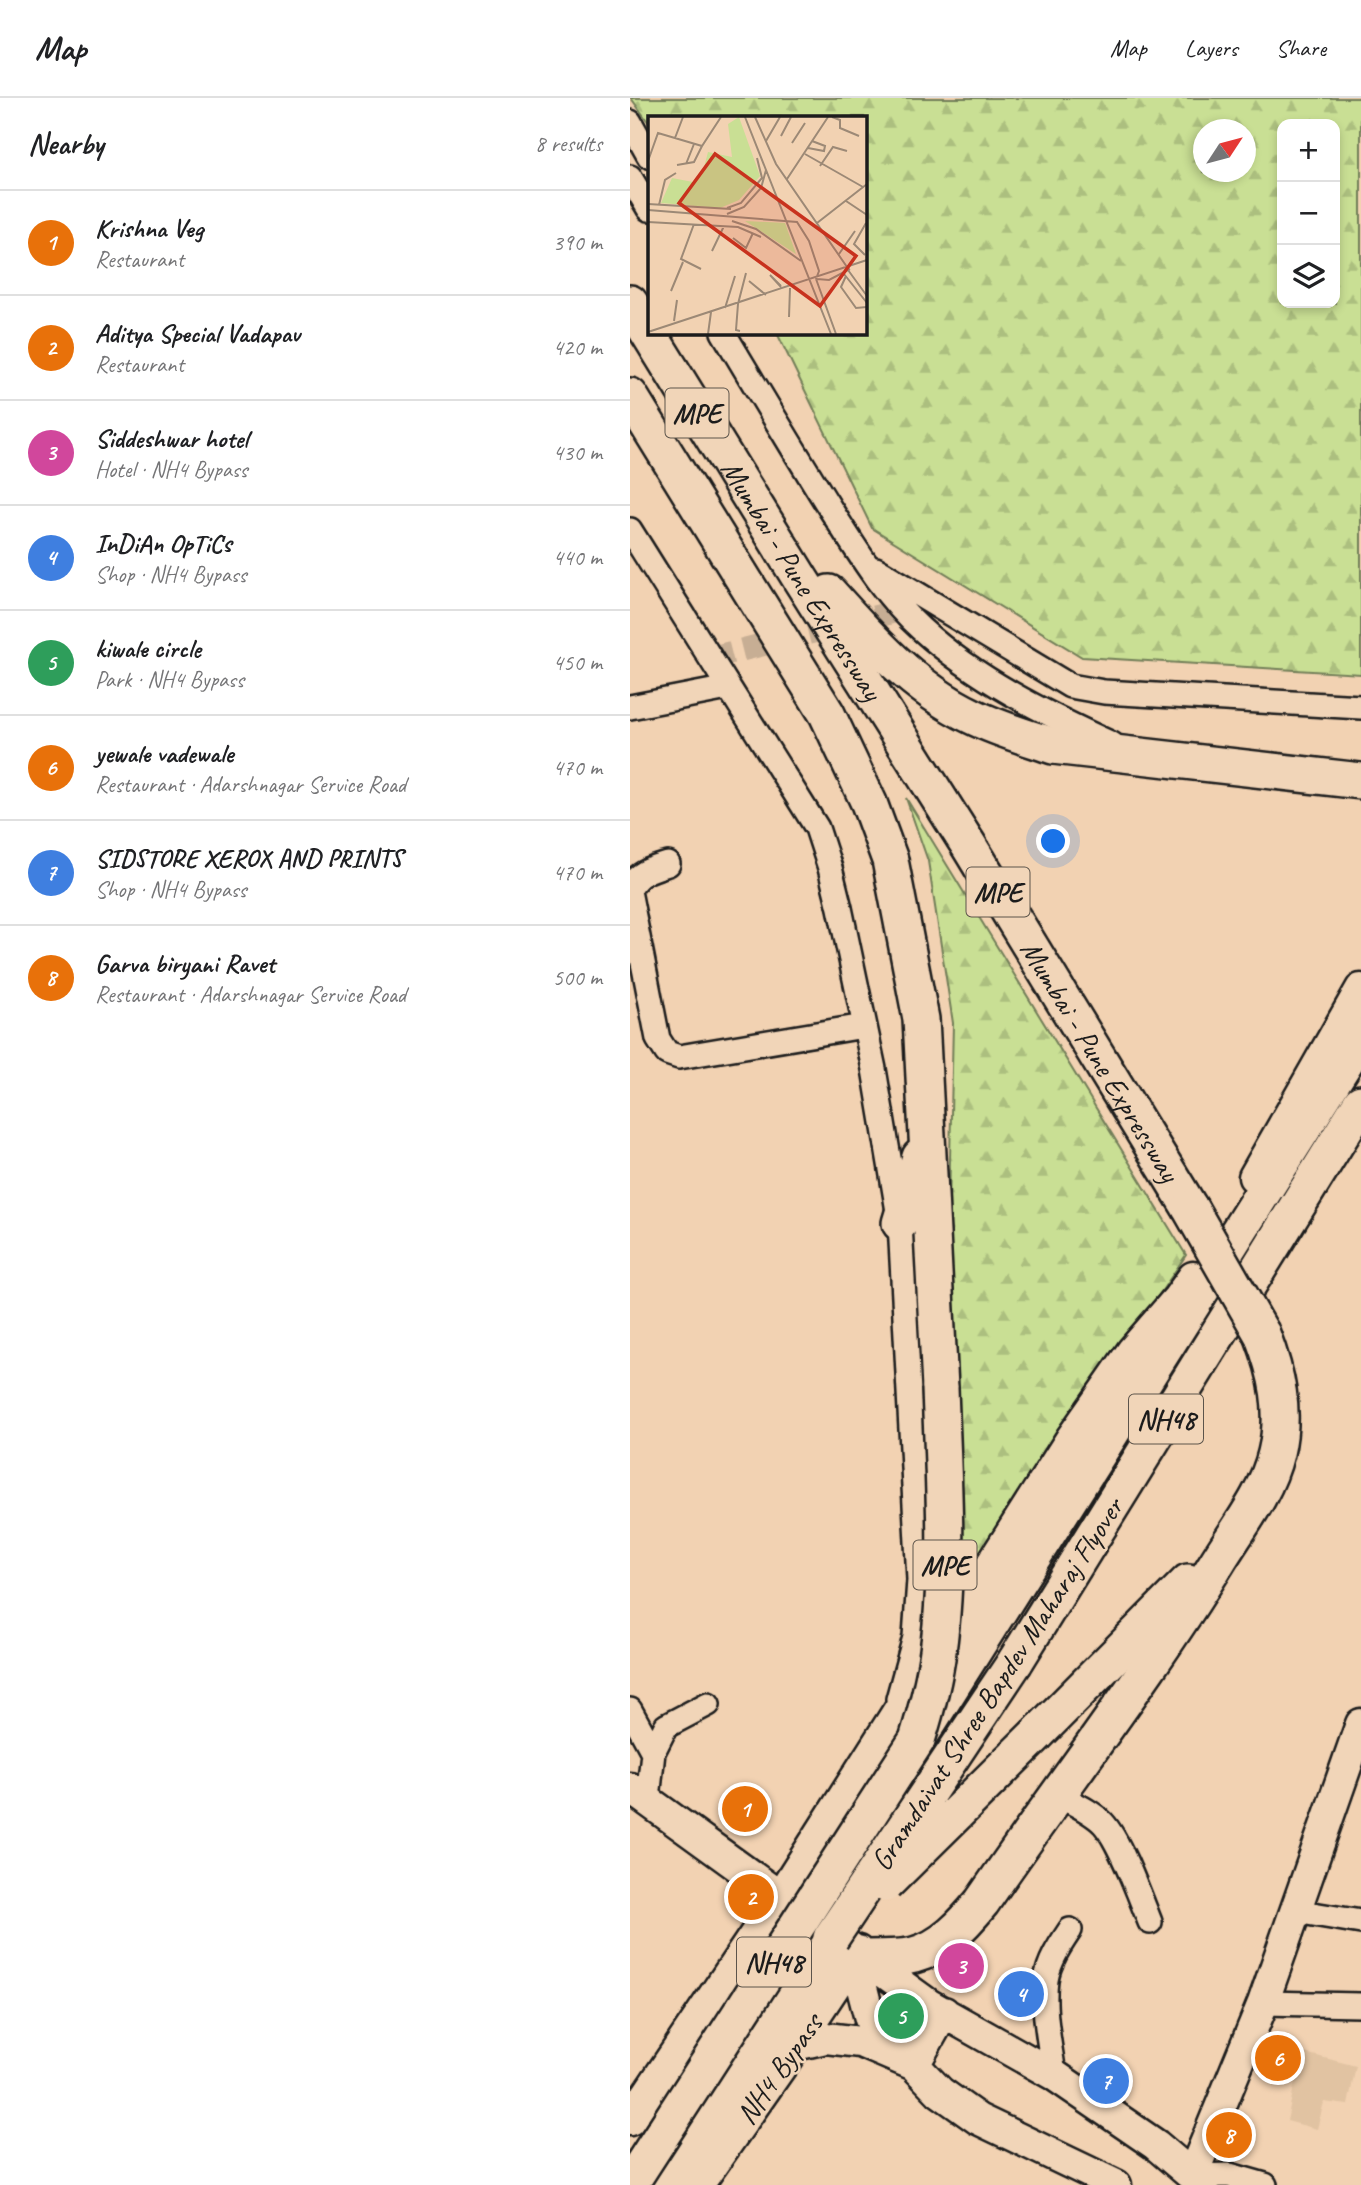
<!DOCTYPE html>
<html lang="en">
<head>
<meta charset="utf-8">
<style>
	body { margin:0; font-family:Caveat,sans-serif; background:#f2f2f2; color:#202124 }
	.controls { position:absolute; right:21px; top:21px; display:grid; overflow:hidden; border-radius:14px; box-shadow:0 4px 10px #0003 }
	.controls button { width:63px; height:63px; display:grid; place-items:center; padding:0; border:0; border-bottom:2px solid #e0e0e0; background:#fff; color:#202124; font:35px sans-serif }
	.compass { position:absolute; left:563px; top:21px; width:63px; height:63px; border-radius:50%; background:#fff; box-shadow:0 4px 10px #0003; rotate:54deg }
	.you { position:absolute; left:424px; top:744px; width:24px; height:24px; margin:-18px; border:5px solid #fff; border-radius:50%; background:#1a73e8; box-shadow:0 0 0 10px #1a73e833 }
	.badge { display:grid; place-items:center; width:46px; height:46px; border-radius:50%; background:#c8321e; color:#fff; font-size:23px; font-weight:700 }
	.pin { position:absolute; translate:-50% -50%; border:4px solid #fff; box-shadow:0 2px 7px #0006 }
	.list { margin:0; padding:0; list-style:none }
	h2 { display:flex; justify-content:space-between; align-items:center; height:91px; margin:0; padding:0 28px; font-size:30px }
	h2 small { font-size:23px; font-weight:400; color:#757577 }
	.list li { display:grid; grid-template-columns:46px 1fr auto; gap:21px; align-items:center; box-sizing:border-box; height:105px; padding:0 28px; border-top:2px solid #e0e0e0 }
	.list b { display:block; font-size:26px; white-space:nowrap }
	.list p { margin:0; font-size:23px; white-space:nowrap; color:#757577 }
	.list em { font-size:23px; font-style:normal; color:#757577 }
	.icon { flex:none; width:38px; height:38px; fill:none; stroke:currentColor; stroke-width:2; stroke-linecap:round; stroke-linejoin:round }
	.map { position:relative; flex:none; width:731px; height:2087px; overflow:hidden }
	header { display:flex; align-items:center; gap:42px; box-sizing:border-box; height:98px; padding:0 35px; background:#fff; border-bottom:2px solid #e0e0e0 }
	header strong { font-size:33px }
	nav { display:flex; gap:38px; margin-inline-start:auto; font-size:24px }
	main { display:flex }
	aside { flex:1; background:#fff }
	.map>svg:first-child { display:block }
	.built { fill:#e1c3a2 }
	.forest { fill:url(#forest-firs); stroke:#727e58; stroke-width:2; fill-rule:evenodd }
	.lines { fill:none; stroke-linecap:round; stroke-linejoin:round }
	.minor-tunnel { stroke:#c7ae94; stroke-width:23; stroke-dasharray:23 11; stroke-linecap:butt }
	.minor-casing { stroke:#1c1c1c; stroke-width:28 }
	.major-casing { stroke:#1c1c1c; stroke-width:35 }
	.highway-casing { stroke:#1c1c1c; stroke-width:40 }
	.minor { stroke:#f1d5b8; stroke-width:23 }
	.major { stroke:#f1d5b8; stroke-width:30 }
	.highway { stroke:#f1d5b8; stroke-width:35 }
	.highway-bridge-casing { stroke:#1c1c1c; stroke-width:40; stroke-linecap:butt }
	.highway-bridge { stroke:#f1d5b8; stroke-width:35 }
	.labels { text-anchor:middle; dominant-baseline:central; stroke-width:5; stroke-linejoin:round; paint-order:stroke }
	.shield { fill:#f1d5b8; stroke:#5c544b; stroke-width:2 }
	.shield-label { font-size:28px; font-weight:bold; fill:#1c1c1c }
	.street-label { font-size:30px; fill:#1c1c1c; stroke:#f1d5b8 }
	.inset-road { fill:none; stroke:#9c8976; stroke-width:2 }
	.view { fill:#c8321e; fill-opacity:0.15; stroke:#c8321e; stroke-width:3.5 }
	.inset-edge { fill:none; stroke:#1c1c1c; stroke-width:3.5 }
</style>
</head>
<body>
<header>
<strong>Map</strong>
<nav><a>Map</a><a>Layers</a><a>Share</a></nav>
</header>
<main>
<aside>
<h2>Nearby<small>8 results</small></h2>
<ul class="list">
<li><span class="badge" style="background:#e8710a">1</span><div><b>Krishna Veg</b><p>Restaurant</p></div><em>390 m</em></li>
<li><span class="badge" style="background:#e8710a">2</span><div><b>Aditya Special Vadapav</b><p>Restaurant</p></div><em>420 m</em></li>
<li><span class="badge" style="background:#d1479c">3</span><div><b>Siddeshwar hotel</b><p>Hotel · NH4 Bypass</p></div><em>430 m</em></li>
<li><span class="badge" style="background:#3f7fe0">4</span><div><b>InDiAn OpTiCs</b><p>Shop · NH4 Bypass</p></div><em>440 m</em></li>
<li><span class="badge" style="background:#2e9e5b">5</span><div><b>kiwale circle</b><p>Park · NH4 Bypass</p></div><em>450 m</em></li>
<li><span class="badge" style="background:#e8710a">6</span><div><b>yewale vadewale</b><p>Restaurant · Adarshnagar Service Road</p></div><em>470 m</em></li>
<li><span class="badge" style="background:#3f7fe0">7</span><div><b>SIDSTORE XEROX AND PRINTS</b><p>Shop · NH4 Bypass</p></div><em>470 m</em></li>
<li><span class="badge" style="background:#e8710a">8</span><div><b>Garva biryani Ravet</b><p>Restaurant · Adarshnagar Service Road</p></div><em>500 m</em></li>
</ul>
</aside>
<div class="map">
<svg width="731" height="2087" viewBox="0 0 731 2087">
	<defs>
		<pattern id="forest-firs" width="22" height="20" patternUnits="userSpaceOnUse" patternTransform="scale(1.75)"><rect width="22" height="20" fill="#c9df94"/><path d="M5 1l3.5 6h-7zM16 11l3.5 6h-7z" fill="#acbf7f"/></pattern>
	</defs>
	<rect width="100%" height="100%" fill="#f2d2b2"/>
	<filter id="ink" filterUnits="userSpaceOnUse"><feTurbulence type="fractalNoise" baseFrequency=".0143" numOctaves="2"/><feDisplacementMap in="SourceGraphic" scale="14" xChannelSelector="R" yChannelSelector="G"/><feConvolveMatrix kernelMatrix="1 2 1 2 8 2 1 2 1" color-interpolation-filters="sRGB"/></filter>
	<g filter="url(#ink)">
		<path class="built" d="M671,1954L726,1968L718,2007L694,2004L687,2031L657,2023Z"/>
		<path class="forest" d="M1,0H731V576L452,559L242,430L147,235L234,234V19H19V25ZM652,26H705V205H652ZM573,32H615V74H573Z
			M276,700L556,1157L333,1487L318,1154L323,925L298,763Z"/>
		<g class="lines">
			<path class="minor-tunnel" d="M79,560L272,512"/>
			<g class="minor-casing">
				<path id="minor" d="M0,24L19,58
					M0,79L19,111
					M93,234C129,294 164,353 201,412C228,454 254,498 291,531C346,581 414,615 482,646
					M0,432L187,730L200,770L210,810L244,971L270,1125L289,1482L285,1539L268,1601
					M246,471L440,588L474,594L731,609
					M0,609L98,590
					M0,790C8,774 22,771 38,766
					M0,798L28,941L37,955L49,959L234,928
					M0,1612L23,1654
					M426,1696C442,1705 460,1712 473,1725C490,1743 510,1799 520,1824
					M18,1701L23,1654L36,1628L78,1606
					M665,1813L731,1824
					M633,1905L731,1907
					M424,1977C420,1946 412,1913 416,1882C419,1863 430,1847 440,1832
					M562,2078L600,2077L635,2087"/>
			</g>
			<g class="major-casing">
				<path id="major" d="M624,1079L731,891
					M0,1690L298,1906L424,1977L526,2047L573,2087
					M234,1860L232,1890L240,1921L310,1994L348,2021L486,2087
					M166,1947L196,1940L230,1944L284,1967L314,1914
					M0,2022L150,1799L442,1339L502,1253L548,1200L563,1179
					M562,2078L633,1905L731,1626
					M68,2087L155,1963L228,1853"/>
			</g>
			<g class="highway-casing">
				<g id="highway">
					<path id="s1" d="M0,205L171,482L339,748L560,1110"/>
					<path d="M0,298L197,616L239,705L260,762L291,921L310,1290"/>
					<path d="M199,495C240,541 285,591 342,618C368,631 396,639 423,648L731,683"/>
					<path d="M270,1125L290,1059"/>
					<path d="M385,1564L731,1005"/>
					<path d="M292,1635L731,939"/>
					<path d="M407,1636L558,1484"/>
					<path d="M234,1860C250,1859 269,1861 284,1857C312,1850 334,1826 352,1804C430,1690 516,1580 588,1463C609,1429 637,1394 646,1355C656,1313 647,1275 632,1236"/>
					<path d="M36,2087L201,1840"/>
				</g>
			</g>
			<use href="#minor" class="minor"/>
			<use href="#major" class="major"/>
			<use href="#highway" class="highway"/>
			<g class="highway-bridge-casing">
				<path id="highway-bridge" d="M560,1110L632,1236
					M255,1786L407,1636
					M201,1840L385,1564
					M0,2086L287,1642C296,1613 304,1584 308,1553C320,1466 313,1377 310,1290"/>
			</g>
			<use href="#highway-bridge" class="highway-bridge"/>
		</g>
	</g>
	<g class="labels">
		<g class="shield">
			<rect x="35.5" y="290.5" width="63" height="49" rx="5"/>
			<rect x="336.5" y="769.5" width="63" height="49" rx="5"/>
			<rect x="499" y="1296.5" width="74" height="49" rx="5"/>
			<rect x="283.5" y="1442.5" width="63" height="49" rx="5"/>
			<rect x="107" y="1839.5" width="74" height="49" rx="5"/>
		</g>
		<g class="shield-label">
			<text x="67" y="315">MPE</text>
			<text x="368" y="794">MPE</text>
			<text x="536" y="1321">NH48</text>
			<text x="315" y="1467">MPE</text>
			<text x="144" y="1864">NH48</text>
		</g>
		<g class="street-label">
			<text stroke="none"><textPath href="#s1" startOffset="326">Mumbai - Pune Expressway</textPath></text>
			<text stroke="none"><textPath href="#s1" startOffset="892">Mumbai - Pune Expressway</textPath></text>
			<text transform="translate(367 1586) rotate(-57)">Gramdaivat Shree Bapdev Maharaj Flyover</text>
			<text transform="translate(149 1971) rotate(-55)">NH4 Bypass</text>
		</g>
	</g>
	<g transform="translate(18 18)">
		<rect width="219" height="219" fill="#f2d2b2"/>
		<path d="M91,1L112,60L91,84L72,92L13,87L24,62L45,66L55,55L60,36L84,41L80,8ZM97,105L137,107L148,138Z" fill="#c9df94"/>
		<path class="inset-road" d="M97,1L183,218M107,1L128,48L199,151M184,1L192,4V12L211,20M133,20L143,1M27,22L35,1M118,25L132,1M144,27L157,7M160,32L176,35L177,30L164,25M157,38L215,71M0,45L10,17L54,30L73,1M38,48L46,28M29,49L46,46L54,30M172,50L185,31L199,35M139,63L180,1M198,85L219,99M0,88L83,93M11,89L17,64L28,57M79,92L93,87L114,62L109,42M0,94L149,106L161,125L171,155L168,163M79,98L96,91L113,72L118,54M84,105L108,113L153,145M0,106L90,111L113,121M169,107L219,68M46,108L33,143L53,153M85,122L98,132L105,117M64,135L76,110M191,138L207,115M217,139L206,128L218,107M200,154L219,180M196,158L219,187M198,160L193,171L208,192L219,191M168,163L188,218M169,163L181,164L202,153M101,165L118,179M133,171L122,159L133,170M23,175L35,146M77,192L87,160M141,201L142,172M26,205L29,184M92,215L88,214L90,188L98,157M0,216L219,144M60,218L63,196"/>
		<path class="view" d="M67,38L208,140L172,190L31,87Z"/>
		<rect width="219" height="219" class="inset-edge"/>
	</g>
</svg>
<div class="controls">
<button>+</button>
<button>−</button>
<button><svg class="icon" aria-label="layers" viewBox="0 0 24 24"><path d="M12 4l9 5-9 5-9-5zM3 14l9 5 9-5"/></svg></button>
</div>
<svg class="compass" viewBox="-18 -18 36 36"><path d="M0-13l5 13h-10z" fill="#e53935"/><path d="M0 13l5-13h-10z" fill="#757577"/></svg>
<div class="you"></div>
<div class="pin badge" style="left:115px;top:1711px;background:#e8710a">1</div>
<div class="pin badge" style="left:121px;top:1799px;background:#e8710a">2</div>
<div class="pin badge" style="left:331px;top:1868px;background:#d1479c">3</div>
<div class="pin badge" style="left:391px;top:1896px;background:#3f7fe0">4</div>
<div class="pin badge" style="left:271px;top:1918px;background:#2e9e5b">5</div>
<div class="pin badge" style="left:648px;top:1960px;background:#e8710a">6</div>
<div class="pin badge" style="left:476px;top:1983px;background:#3f7fe0">7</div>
<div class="pin badge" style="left:599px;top:2037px;background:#e8710a">8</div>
</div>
</main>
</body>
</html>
